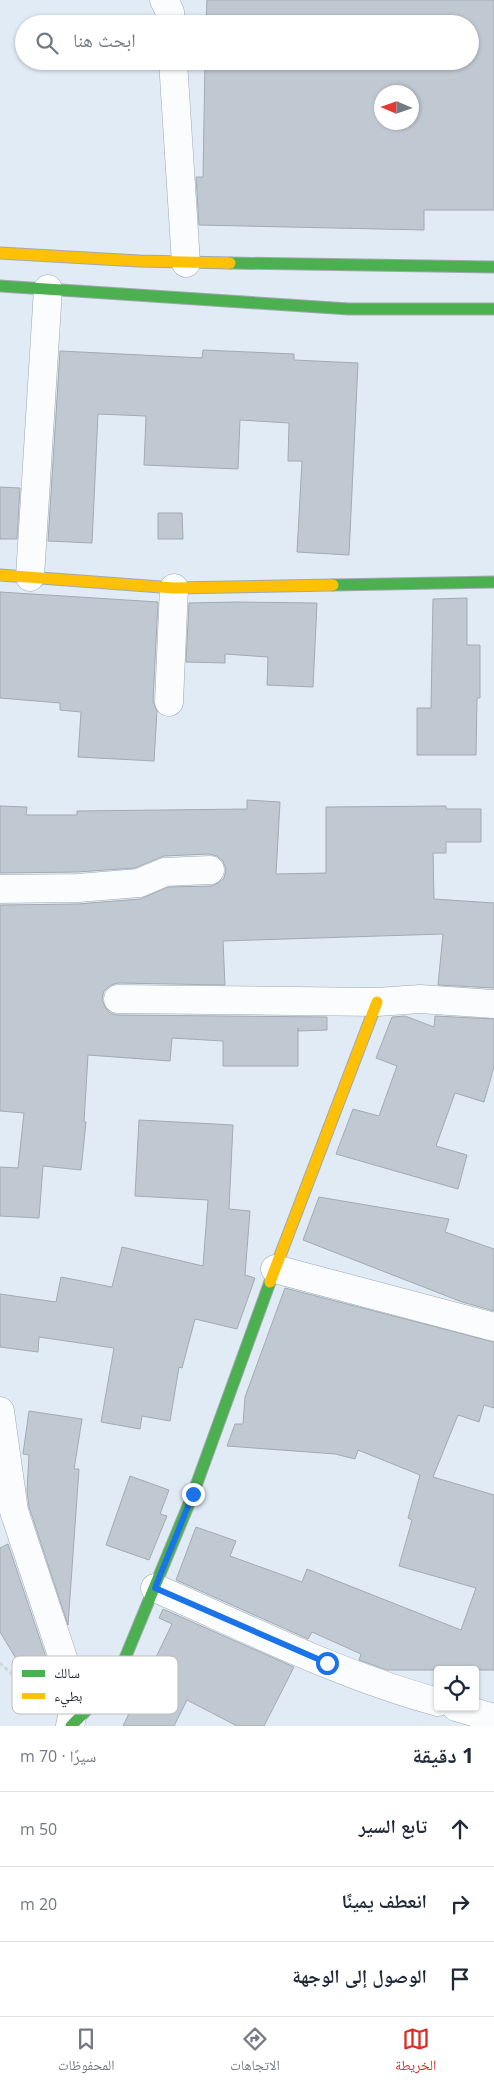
<!DOCTYPE html>
<html lang="ar">
<head>
<meta charset="utf-8">
<style>
	body { margin:0; font-family:"Open Sans","Noto Naskh Arabic",sans-serif; background:#f6f6f7; color:#1f2937; direction:rtl }
	.controls { position:absolute; right:15px; bottom:15px; display:grid; overflow:hidden; border-radius:5px; box-shadow:0 1px 4px #0004 }
	.controls button { width:45px; height:45px; display:grid; place-items:center; padding:0; border:0; border-bottom:1px solid #e0e1e3; background:#fff; color:#1f2937; font:25px sans-serif }
	.compass { position:absolute; left:374px; top:85px; width:45px; height:45px; border-radius:50%; background:#fff; box-shadow:0 1px 4px #0004; rotate:272deg }
	.stop { position:absolute; width:15px; height:15px; margin:-11px; border:4px solid #1a73e8; border-radius:50%; background:#fff }
	.stop.end { background:#1a73e8; border-color:#fff; box-shadow:0 1px 5px #0008 }
	.list { margin:0; padding:0; list-style:none }
	h2 { display:flex; justify-content:space-between; align-items:center; height:65px; margin:0; padding:0 20px; font-size:21px }
	h2 small { font-size:16px; font-weight:400; color:#747a83 }
	.list li { display:grid; grid-template-columns:32px 1fr auto; gap:15px; align-items:center; box-sizing:border-box; height:75px; padding:0 20px; border-top:1px solid #e0e1e3 }
	.list b { display:block; font-size:19px; white-space:nowrap }
	.list em { font-size:16px; font-style:normal; color:#747a83 }
	.icon { flex:none; width:28px; height:28px; fill:none; stroke:currentColor; stroke-width:2; stroke-linecap:round; stroke-linejoin:round }
	.map { position:relative; flex:none; width:494px; height:1726px; overflow:hidden; direction:ltr }
	.search { position:absolute; background:#fff; box-shadow:0 1px 4px #0004; left:15px; right:15px; top:15px; height:55px; display:flex; align-items:center; gap:12px; box-sizing:border-box; padding:0 18px; border-radius:28px; color:#747a83; font-size:19px }
	.sheet { height:290px; background:#fff }
	nav { display:flex; justify-content:space-around; align-items:center; box-sizing:border-box; height:70px; border-top:1px solid #e0e1e3; background:#fff; font-size:14px; color:#747a83 }
	nav a { display:grid; justify-items:center; gap:2px }
	nav .on { color:#d93025 }
	.map>svg:first-child { display:block }
	.building { fill:#c0c8d1; stroke:#a2aab2; fill-rule:evenodd }
	.lines { fill:none; stroke-linecap:round; stroke-linejoin:round }
	.street-casing { stroke:#a1a8b1; stroke-width:29 }
	.fast-casing { stroke:#a1a8b1; stroke-width:13 }
	.slow-casing { stroke:#a1a8b1; stroke-width:13 }
	.path { stroke:#d3d6d9; stroke-width:3; stroke-dasharray:4 2.5; stroke-linecap:butt }
	.street { stroke:#fafcfe; stroke-width:28 }
	.fast { stroke:#4caf50; stroke-width:11 }
	.slow { stroke:#ffc107; stroke-width:11 }
	.route { stroke:#1a73e8; stroke-width:6 }
	.key { fill:#fff; stroke:#bcbdbf; stroke-width:1 }
	.key-label { font-size:14px; fill:#1e242b }
</style>
</head>
<body>
<div class="map">
<svg width="494" height="1726" viewBox="0 0 494 1726">
	<rect width="100%" height="100%" fill="#e1ebf6"/>
	<path class="building" d="M207,0H494V210H424V230L199,225L196,177H203L205,61H470V24H206ZM382,92H412V122H382Z
		M203,350L294,354V360L358,363L349,555L297,552L302,461H288L289,423L240,420L238,469L144,465L146,416L98,414L92,543L48,541L60,351L202,358Z
		M0,487L20,488L17,539H0Z
		M158,513H182L183,539H158Z
		M0,592L158,602L153,701L157,711L154,761L78,757L81,712L60,710V703L0,698Z
		M467,598V645H480V698H477L476,755H417V708H431L433,599Z
		M237,602L317,603L313,687L267,685L268,657L225,654V663L186,662L189,603Z
		M247,800L280,802L276,874L326,873V807L446,806V809H481V842H446V853H433L434,899L494,903V988L438,985L443,934L223,941L225,985L118,983L111,985L104,991L102,999L105,1007L110,1013L117,1015L327,1017V1030L298,1031V1028V1066H223V1041L172,1038L170,1061L88,1055L84,1122H86L81,1170L43,1166L39,1218L0,1216V1167L18,1168L24,1113L0,1111V905L78,904L140,899L168,887L211,886L218,883L224,878L226,870L223,861L217,856L209,854L164,856L135,868L77,872L0,873V806L27,807L26,815H77V811L247,809Z
		M405,1016L434,1027L435,1016L494,1019V1067L484,1102L455,1093L436,1146L467,1155L458,1189L336,1154L353,1109L379,1116L397,1066L376,1058L392,1017Z
		M139,1120L233,1125L229,1209L250,1211L245,1275L255,1278L237,1329L195,1319L182,1368L179,1367L170,1421L142,1416L140,1429L101,1422L114,1348L39,1337L38,1352L0,1347V1294L56,1302L61,1277L112,1287L122,1247L203,1266L208,1200L135,1196Z
		M319,1197L449,1219L445,1232L494,1249V1311L462,1302L303,1240Z
		M285,1288L494,1342V1408L484,1405L479,1422L458,1415L433,1477L494,1495V1670H387L359,1660L361,1654L312,1632L308,1639L176,1580L196,1527L236,1541L230,1556L302,1582L307,1569L461,1630L476,1588L399,1566L412,1520L408,1518L420,1475L358,1450L355,1459L335,1454L227,1446L235,1424H243L245,1397Z
		M29,1411L82,1419L74,1469H79L68,1625L29,1507L27,1491L29,1455L23,1454Z
		M130,1476L169,1490L160,1514L167,1516L149,1560L106,1545Z
		M8,1544L55,1684L35,1690L0,1632V1548Z
		M163,1609L294,1667L264,1726H237L187,1700L174,1726H123L172,1624L159,1618Z"/>
	<g class="lines">
		<g class="street-casing">
			<path id="street" d="M164,0L170,12L171,24
				M173,61L186,263
				M30,577L48,289
				M169,702L174,588
				M0,889L78,888L139,883L165,872L210,870
				M118,999L377,1002L420,999L494,1004
				M275,1269L494,1327
				M0,1411L14,1511L76,1697L70,1726
				M155,1588C247,1628 341,1676 438,1702
				M456,1707L494,1718"/>
		</g>
		<g class="fast-casing">
			<path id="fast" d="M230,263L494,267
				M0,286L349,309H494
				M333,585L494,582
				M71,1726L116,1680L193,1494L270,1282"/>
		</g>
		<g class="slow-casing">
			<path id="slow" d="M0,253L139,261L230,263
				M0,575L174,588L333,585
				M270,1282L377,1002"/>
		</g>
		<path class="path" d="M0,1663L46,1706"/>
		<use href="#street" class="street"/>
		<use href="#fast" class="fast"/>
		<use href="#slow" class="slow"/>
	</g>
	<g class="lines">
		<path class="route" d="M193,1494L155,1588L327,1663"/>
	</g>
	<rect x="12" y="1656" width="166" height="58" rx="8" class="key"/>
	<rect x="22" y="1670" width="23" height="7" fill="#4caf50"/>
	<rect x="22" y="1693" width="23" height="6" fill="#ffc107"/>
	<g class="key-label">
		<text x="54" y="1678">سالك</text>
		<text x="54" y="1701">بطيء</text>
	</g>
</svg>
<div class="controls">
<button><svg class="icon" aria-label="locate" viewBox="0 0 24 24"><circle cx="12" cy="12" r="6"/><path d="M12 2v4M12 18v4M2 12h4M18 12h4"/></svg></button>
</div>
<svg class="compass" viewBox="-18 -18 36 36"><path d="M0-13l5 13h-10z" fill="#e53935"/><path d="M0 13l5-13h-10z" fill="#747a83"/></svg>
<div class="stop" style="left:327px;top:1663px"></div>
<div class="stop end" style="left:193px;top:1494px"></div>
<div class="search"><svg class="icon" aria-label="search" viewBox="0 0 24 24"><circle cx="10" cy="10" r="6"/><path d="M15 15l6 6"/></svg>ابحث هنا</div>
</div>
<section class="sheet">
<h2>1 دقيقة<small>سيرًا · 70 m</small></h2>
<ul class="list">
<li><svg class="icon" aria-label="ahead" viewBox="0 0 24 24"><path d="M12 20V5M6 11l6-6 6 6"/></svg><div><b>تابع السير</b></div><em>50 m</em></li>
<li><svg class="icon" aria-label="right" viewBox="0 0 24 24"><path d="M7 20v-9h11M14 6l5 5-5 5"/></svg><div><b>انعطف يمينًا</b></div><em>20 m</em></li>
<li><svg class="icon" aria-label="arrive" viewBox="0 0 24 24"><path d="M6 21V4h12l-3 4 3 4H6"/></svg><div><b>الوصول إلى الوجهة</b></div></li>
</ul>
</section>
<nav>
<a class="on"><svg class="icon" aria-label="map" viewBox="0 0 24 24"><path d="M3 6l6-2 6 2 6-2v14l-6 2-6-2-6 2zM9 4v14M15 6v14"/></svg>الخريطة</a>
<a><svg class="icon" aria-label="directions" viewBox="0 0 24 24"><path d="M12 3l9 9-9 9-9-9zM9 14v-3h6M13 9l2 2-2 2"/></svg>الاتجاهات</a>
<a><svg class="icon" aria-label="saved" viewBox="0 0 24 24"><path d="M7 4h10v16l-5-4-5 4z"/></svg>المحفوظات</a>
</nav>
</body>
</html>
